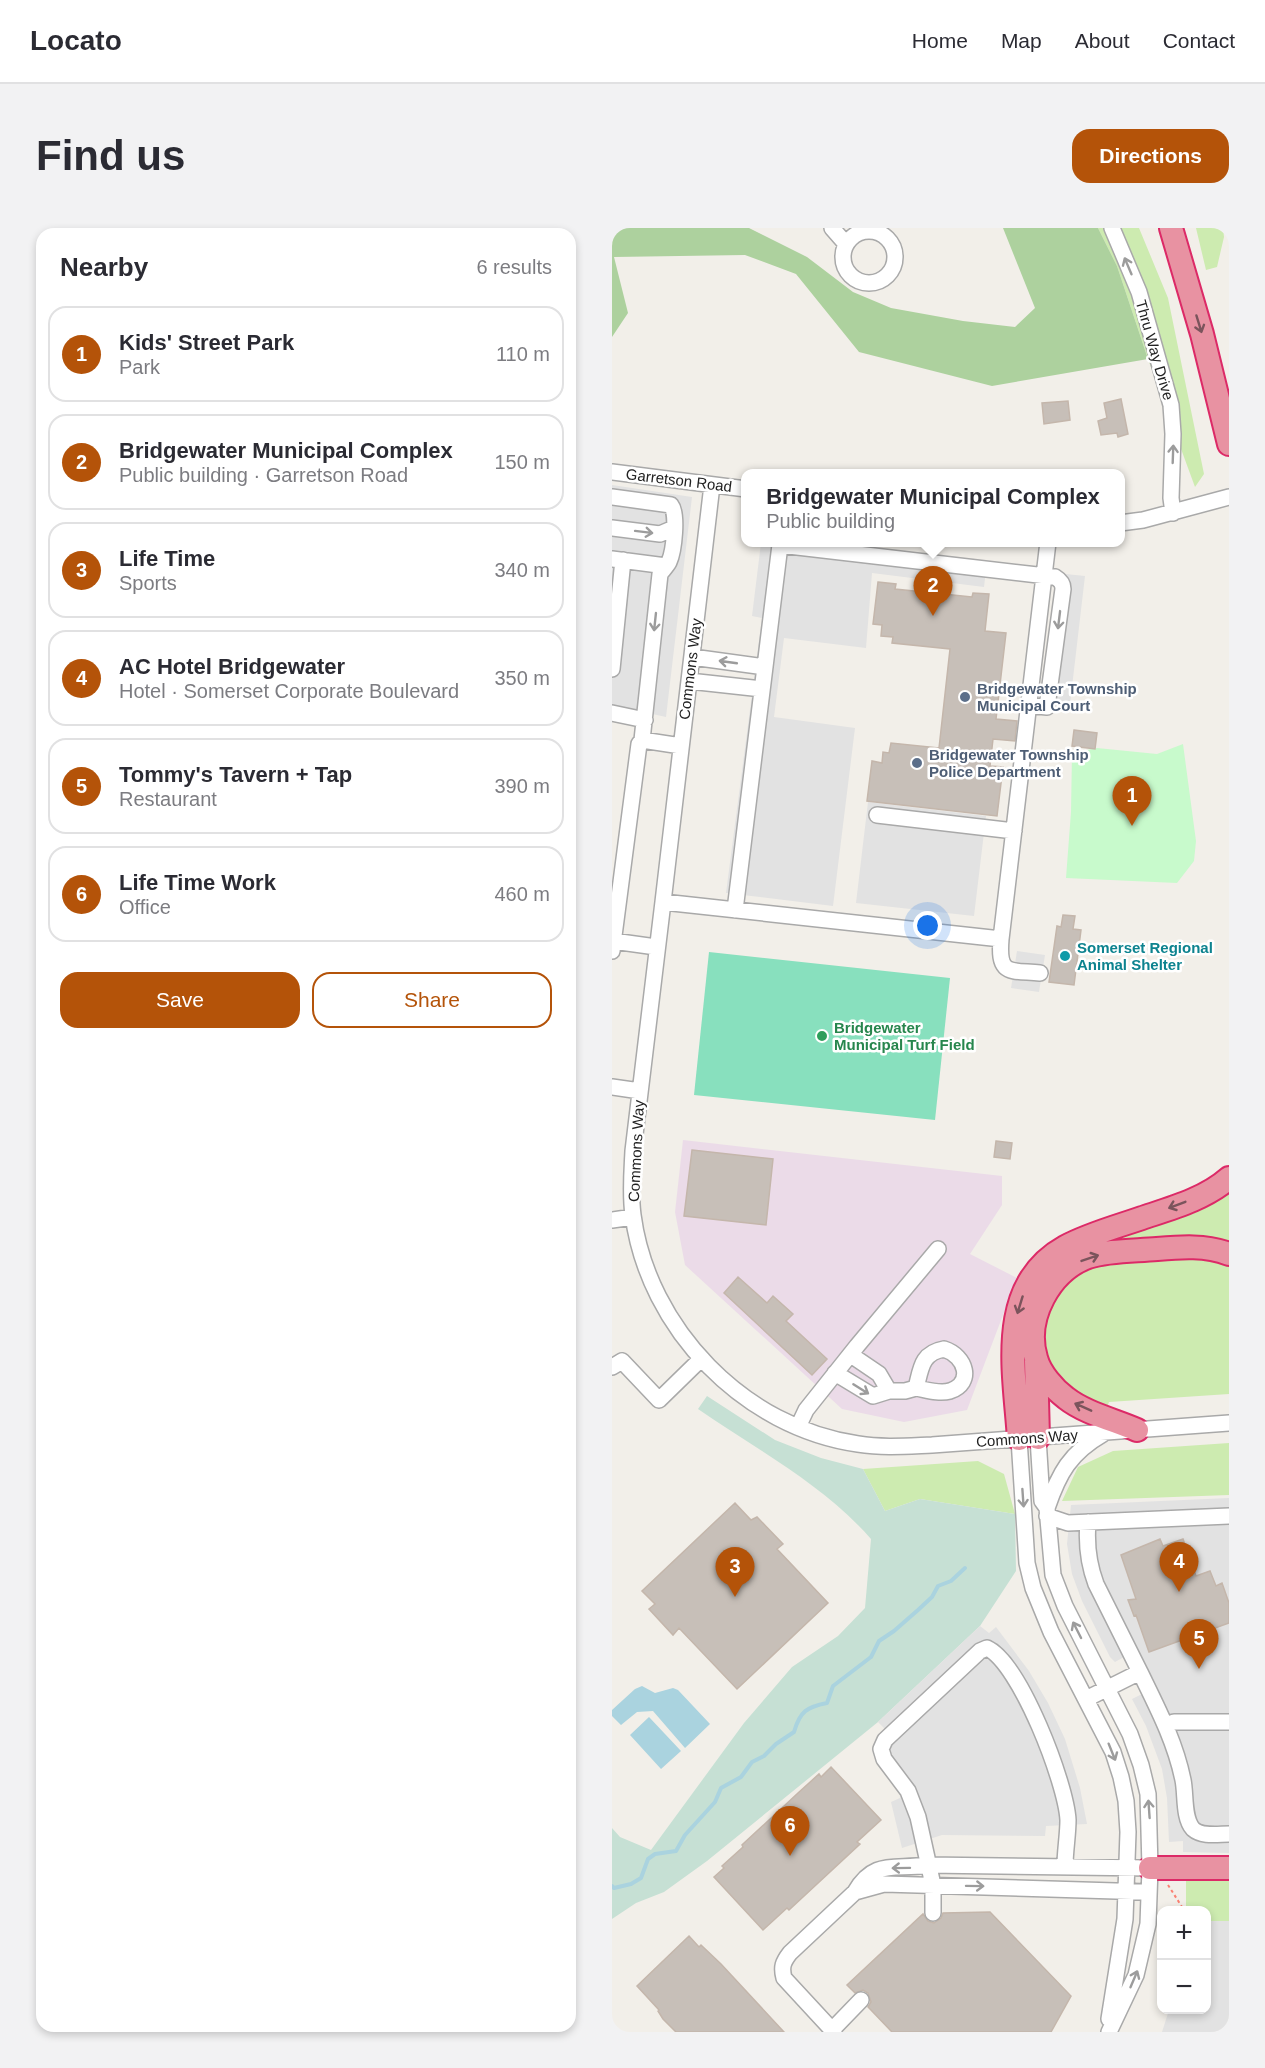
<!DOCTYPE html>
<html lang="en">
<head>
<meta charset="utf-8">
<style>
	body { margin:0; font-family:Arial,sans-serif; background:#f2f2f3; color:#2b2b33 }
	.controls { position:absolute; right:18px; bottom:18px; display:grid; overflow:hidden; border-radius:12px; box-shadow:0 3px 9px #0003 }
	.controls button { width:54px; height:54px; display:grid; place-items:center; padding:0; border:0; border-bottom:2px solid #e1e1e2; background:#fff; color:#2b2b33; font:30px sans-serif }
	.you { position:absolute; left:316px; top:698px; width:21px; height:21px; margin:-15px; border:4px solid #fff; border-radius:50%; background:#1a73e8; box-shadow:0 0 0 9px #1a73e833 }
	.badge { display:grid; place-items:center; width:39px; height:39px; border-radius:50%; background:#b45309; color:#fff; font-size:20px; font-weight:700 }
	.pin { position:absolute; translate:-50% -50px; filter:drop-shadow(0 2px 3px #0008) }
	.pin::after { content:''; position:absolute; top:32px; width:21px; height:18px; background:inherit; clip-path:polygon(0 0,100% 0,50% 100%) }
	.popup { position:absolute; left:129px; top:241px; width:384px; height:78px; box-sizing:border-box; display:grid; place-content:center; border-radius:12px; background:#fff; filter:drop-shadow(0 2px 4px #0005); font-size:20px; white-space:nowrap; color:#7c7c81 }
	.popup b { font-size:22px; color:#2b2b33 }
	.popup::after { content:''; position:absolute; left:50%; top:100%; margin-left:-12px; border:12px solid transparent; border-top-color:#fff }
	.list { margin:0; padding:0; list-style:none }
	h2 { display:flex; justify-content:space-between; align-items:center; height:78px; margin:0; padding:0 24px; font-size:26px }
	h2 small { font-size:20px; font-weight:400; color:#7c7c81 }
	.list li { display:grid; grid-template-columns:39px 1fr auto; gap:18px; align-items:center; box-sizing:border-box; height:96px; margin:0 12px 12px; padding:0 12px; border:2px solid #e1e1e2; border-radius:18px }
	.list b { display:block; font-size:22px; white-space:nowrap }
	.list p { margin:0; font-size:20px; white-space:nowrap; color:#7c7c81 }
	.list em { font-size:20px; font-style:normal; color:#7c7c81 }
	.actions { display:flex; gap:12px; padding:18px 24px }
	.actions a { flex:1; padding:14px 0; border:2px solid #b45309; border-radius:18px; text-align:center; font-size:21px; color:#b45309 }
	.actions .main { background:#b45309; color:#fff }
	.map { position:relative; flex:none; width:617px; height:1804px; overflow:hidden; border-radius:18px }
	header { display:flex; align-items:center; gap:36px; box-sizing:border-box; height:84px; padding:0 30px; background:#fff; border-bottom:2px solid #e1e1e2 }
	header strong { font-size:28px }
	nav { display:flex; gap:33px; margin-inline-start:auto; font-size:21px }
	.intro { display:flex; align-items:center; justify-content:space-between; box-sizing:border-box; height:144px; padding:0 36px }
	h1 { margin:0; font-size:42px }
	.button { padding:15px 27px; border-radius:18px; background:#b45309; color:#fff; font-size:21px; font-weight:700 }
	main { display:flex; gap:36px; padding:0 36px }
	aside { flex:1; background:#fff; border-radius:18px; box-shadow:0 3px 9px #0003 }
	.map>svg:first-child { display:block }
	.industrial { fill:#ebdbe8 }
	.grass { fill:#cdebb0 }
	.forest { fill:#add19e }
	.wetland { fill:#c6e0d4 }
	.park { fill:#c8facc }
	.pitch { fill:#88e0be }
	.parking { fill:#e2e2e2 }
	.water { fill:#aad3df }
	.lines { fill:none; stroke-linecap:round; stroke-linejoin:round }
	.stream { stroke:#aad3df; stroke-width:4 }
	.building { fill:#c7bfb8; stroke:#c4b6ab; stroke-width:1.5 }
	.minor-casing { stroke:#a9a9a9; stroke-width:18 }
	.highway-casing { stroke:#dc2a67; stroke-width:26 }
	.path { stroke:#fa8072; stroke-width:2; stroke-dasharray:3 3; stroke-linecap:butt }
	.minor { stroke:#fff; stroke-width:15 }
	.highway { stroke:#e892a2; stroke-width:22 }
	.oneway { stroke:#9c9c9c }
	.oneway2 { stroke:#7b545c }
	.service-dot { fill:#5c6f8a; stroke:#fff; stroke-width:2 }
	.culture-dot { fill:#0f9aa8; stroke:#fff; stroke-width:2 }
	.leisure-dot { fill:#2e9e5b; stroke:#fff; stroke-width:2 }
	.labels { text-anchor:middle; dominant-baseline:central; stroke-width:5; stroke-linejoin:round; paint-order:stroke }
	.street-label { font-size:15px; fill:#222; stroke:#fff }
	.service-label { font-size:15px; font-weight:bold; fill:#4e5e75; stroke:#fff; text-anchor:start }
	.culture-label { font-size:15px; font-weight:bold; fill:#0d838f; stroke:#fff; text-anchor:start }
	.leisure-label { font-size:15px; font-weight:bold; fill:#27864d; stroke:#fff; text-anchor:start }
</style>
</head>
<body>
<header>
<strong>Locato</strong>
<nav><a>Home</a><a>Map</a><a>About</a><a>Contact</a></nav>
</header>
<div class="intro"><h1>Find us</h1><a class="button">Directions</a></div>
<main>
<aside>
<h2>Nearby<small>6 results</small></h2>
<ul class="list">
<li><span class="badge">1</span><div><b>Kids' Street Park</b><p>Park</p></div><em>110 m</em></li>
<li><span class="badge">2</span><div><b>Bridgewater Municipal Complex</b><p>Public building · Garretson Road</p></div><em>150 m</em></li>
<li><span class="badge">3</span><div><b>Life Time</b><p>Sports</p></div><em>340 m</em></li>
<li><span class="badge">4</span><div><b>AC Hotel Bridgewater</b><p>Hotel · Somerset Corporate Boulevard</p></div><em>350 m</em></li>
<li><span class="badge">5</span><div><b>Tommy's Tavern + Tap</b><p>Restaurant</p></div><em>390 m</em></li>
<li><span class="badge">6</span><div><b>Life Time Work</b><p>Office</p></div><em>460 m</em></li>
</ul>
<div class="actions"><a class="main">Save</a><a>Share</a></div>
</aside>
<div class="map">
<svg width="617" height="1804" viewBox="0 0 617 1804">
	<rect width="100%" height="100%" fill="#f2efe9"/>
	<path class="industrial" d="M71,912L390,948V977L358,1026L405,1050L355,1182L292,1194L230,1181L73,1037L63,984Z"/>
	<path class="grass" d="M486,0H527L556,70L592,246L583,259L536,131L505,38Z
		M584,0H611L612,9L605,39L594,42Z
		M617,962V1018H469Z
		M592,1026L617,1036V1166L497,1174L495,1180L480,1177L439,1146L429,1110L439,1070L454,1052L482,1035Z
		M617,1215V1267L450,1273L466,1239L501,1223Z
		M366,1233L392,1246L403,1286L308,1271L273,1283L251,1241Z
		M574,1647H617V1693H595L594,1682H574Z"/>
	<path class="forest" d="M0,0H137L195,29L241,64L279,80L351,93L403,99L423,80L391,0H486L505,38L536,131L380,158L247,124L184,46L133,27L2,29L16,85L0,109Z"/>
	<path class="wetland" d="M95,1168L163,1212L209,1230L251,1241L273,1283L308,1271L403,1286L404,1343L368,1398L266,1494L95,1633L52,1664L24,1675L0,1691V1600L8,1609L39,1622L132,1495L180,1439L226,1408L253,1380L259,1311C211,1256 145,1222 86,1181Z"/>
	<path class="park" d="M571,516L584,613L582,633L565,655L454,650L459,584L460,525L485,520L545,526Z"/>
	<path class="pitch" d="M97,724L338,750L323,892L82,867Z"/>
	<path class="parking" d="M0,257L80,269L54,489L0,477Z
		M149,315H261V320L375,334L372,359L260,345L254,420L172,410L162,489L243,500L221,678L114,665L150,390L140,388Z
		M444,345L473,348L458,476L430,473Z
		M256,574L374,588L362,688L244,675Z
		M405,723L433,727L427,764L399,760Z
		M617,1270V1625L571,1624V1613L557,1614L555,1570L550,1541L534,1498L520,1471L530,1466L512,1429L503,1434L498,1429L470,1373L460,1346L455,1316L459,1277Z
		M368,1398L377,1405L384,1399L417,1443L436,1475L453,1511L468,1560L475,1596L434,1598L433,1608L330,1607L290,1620L279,1574L288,1570L289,1565L273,1501L266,1494Z
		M595,1693H617V1804H550L557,1782H594Z"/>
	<path class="water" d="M30,1458L43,1465L61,1460L66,1462L98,1496L73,1520L41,1483L25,1484L9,1497L0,1488V1482L23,1461Z
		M37,1489L69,1523L49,1541L18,1507Z"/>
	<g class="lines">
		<path class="stream" d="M0,1658L2,1660L19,1656L29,1650L36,1631L43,1626L64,1623L73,1607L103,1574L109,1560L129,1549L140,1534L152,1528L164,1516L182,1504C188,1483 195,1479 215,1475L221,1458L259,1429L267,1413L282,1403L306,1382L320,1369L326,1358L339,1353L353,1340"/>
	</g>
	<path class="building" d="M509,171L516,206L506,209L505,205L489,207L486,193L495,190L492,175Z
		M456,173L458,192L432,196L430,175Z
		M266,354L284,356L283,361L360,369L361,365L377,366L373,403L394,405L384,491L405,493L403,513L381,511L378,538L391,539L385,588L255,573L260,533L270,535L271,524L277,525L279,515L327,520L338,421L280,415L281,409L269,408L270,397L261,396Z
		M462,502L485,505L483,521L460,518Z
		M451,687L463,688L461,701L469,702L462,757L437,754L445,698L449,699Z
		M384,913L400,915L398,931L382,929Z
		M80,922L161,931L154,997L72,988Z
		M126,1049L155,1075L161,1068L181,1086L174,1093L215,1131L200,1147L112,1065Z
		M123,1275L139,1292L145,1289L171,1316L165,1321L216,1375L125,1461L67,1400L61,1407L37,1381L43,1376L30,1363Z
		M548,1311L551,1318L571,1311L584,1348L598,1343L604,1358L610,1355L617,1375V1395L537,1424L524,1387L522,1388L516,1372L524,1371L509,1327Z
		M219,1539L269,1592L245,1614L248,1616L177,1682L175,1680L151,1702L102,1649L112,1640L110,1638L131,1619L130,1617L186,1565L207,1546L209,1549Z
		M378,1684L459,1768L439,1804H280L256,1779L259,1774L256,1765L251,1762L243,1765L235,1757L311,1686L316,1693L322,1695L329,1690L331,1685Z
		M77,1708L87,1719L89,1717L109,1736L172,1804H64L51,1791L46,1783L47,1782L25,1758Z"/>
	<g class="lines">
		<g class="minor-casing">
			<path id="minor" d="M220,0L234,16
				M500,0L527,64L559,177L561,206L559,270L561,285
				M231 29a26 26 0 1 1 52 0a26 26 0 1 1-52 0Z
				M0,244L134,261
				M100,257L51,674L21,923C20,944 18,965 21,987C36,1101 133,1200 246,1216C271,1220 295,1218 320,1217L617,1195
				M0,269L59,277C66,286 62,323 57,334C55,338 51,342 48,346L30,512
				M508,295L531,292L617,269
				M0,300L48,306L62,300
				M0,331L54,338
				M80,429L153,439
				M0,441L11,332
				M77,453L150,461
				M0,485L33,492
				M265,587L402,603
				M51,674L389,711L436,314
				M123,682L168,317L443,349C448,352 451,355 451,361L435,479L416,477
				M389,711C386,748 397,742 428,745
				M1,713L44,719
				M0,723L27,516L30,512L69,518
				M0,859L28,863
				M0,992L21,989
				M332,1121C354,1128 362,1155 338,1163C327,1166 315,1162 304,1160C309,1141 309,1125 332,1121Z
				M239,1127L267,1146L277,1163
				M0,1139L10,1133L47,1172L89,1131
				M223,1145L261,1168L277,1163H293L304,1160
				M186,1199L194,1182L245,1118L326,1021
				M426,1210L430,1273L435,1280L441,1347L453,1378L518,1506L529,1537L536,1566L538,1640L536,1696L524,1747L497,1804
				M407,1211L415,1335L421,1360L439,1404L501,1524L509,1549L514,1573L516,1604L513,1691L497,1791
				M435,1280C447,1245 458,1225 491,1206
				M435,1288L456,1295L617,1288
				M476,1294C474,1317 476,1335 484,1356L528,1444
				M474,1471L528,1444C545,1479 563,1513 571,1552C574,1566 571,1590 581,1601C590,1609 606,1606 617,1606
				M554,1497L562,1494H617
				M243,1664L272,1656L537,1664
				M321,1685V1657L306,1589L296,1563L272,1531L269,1521L273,1512L368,1423L375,1420C408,1435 454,1555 456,1592C456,1607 453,1623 453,1638
				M220,1802L249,1772
				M222,1804L172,1750C169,1739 171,1734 178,1725L243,1664C262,1631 282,1642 315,1637L538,1640"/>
		</g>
		<g class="highway-casing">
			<path id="highway" d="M559,0L590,106L617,216
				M424,1133L426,1210
				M525,1202C502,1192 473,1185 454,1170C442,1161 428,1145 424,1130C412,1090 438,1043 476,1029C497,1022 523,1023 545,1021C569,1019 594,1017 617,1026
				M407,1211C403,1146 383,1058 453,1019C477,1006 504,999 530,990C560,980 593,971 617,950
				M538,1640H617"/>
		</g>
		<path class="path" d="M556,1657L572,1682"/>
		<use href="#minor" class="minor"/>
		<use href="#highway" class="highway"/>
	</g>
	<defs><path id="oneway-shaft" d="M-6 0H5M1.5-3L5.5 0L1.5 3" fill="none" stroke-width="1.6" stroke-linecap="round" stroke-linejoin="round" transform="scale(1.5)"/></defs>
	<g class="oneway">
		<use href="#oneway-shaft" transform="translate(516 38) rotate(-113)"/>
		<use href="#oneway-shaft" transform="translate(561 226) rotate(-88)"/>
		<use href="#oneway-shaft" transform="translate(32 304) rotate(7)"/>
		<use href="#oneway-shaft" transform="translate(447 392) rotate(97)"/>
		<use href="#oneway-shaft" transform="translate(43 394) rotate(96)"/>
		<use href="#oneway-shaft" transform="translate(116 434) rotate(-172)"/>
		<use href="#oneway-shaft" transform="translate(249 1161) rotate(32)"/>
		<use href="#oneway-shaft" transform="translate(411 1270) rotate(86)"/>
		<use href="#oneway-shaft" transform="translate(465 1402) rotate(-117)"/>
		<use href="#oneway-shaft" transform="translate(500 1524) rotate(68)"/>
		<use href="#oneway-shaft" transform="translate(537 1581) rotate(-94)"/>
		<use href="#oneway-shaft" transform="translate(289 1640) rotate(179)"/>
		<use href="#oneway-shaft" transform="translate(363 1658) rotate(1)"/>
		<use href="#oneway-shaft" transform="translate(522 1751) rotate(-67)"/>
	</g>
	<g class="oneway2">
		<use href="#oneway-shaft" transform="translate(587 96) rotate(73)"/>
		<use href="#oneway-shaft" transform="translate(565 977) rotate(159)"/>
		<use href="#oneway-shaft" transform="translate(478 1030) rotate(-19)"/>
		<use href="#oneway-shaft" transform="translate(408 1077) rotate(107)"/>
		<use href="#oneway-shaft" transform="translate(471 1179) rotate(-156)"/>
	</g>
	<g class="service-dot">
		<circle cx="353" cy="469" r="6"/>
		<circle cx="305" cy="535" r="6"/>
	</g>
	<circle class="culture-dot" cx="453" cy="728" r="6"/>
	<circle class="leisure-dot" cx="210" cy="808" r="6"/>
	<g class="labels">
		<g class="street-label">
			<text transform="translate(543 122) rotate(74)">Thru Way Drive</text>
			<text transform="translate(67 252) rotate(7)">Garretson Road</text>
			<text transform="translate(78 441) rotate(-83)">Commons Way</text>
			<text transform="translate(24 923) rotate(-87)">Commons Way</text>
			<text transform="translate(415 1210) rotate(-4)">Commons Way</text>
		</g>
		<g class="service-label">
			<text x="365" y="460">Bridgewater Township<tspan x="365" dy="17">Municipal Court</tspan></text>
			<text x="317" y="526">Bridgewater Township<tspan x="317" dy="17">Police Department</tspan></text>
		</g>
		<g class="culture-label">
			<text x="465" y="719">Somerset Regional<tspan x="465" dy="17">Animal Shelter</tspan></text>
		</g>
		<g class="leisure-label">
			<text x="222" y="799">Bridgewater<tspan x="222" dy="17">Municipal Turf Field</tspan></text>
		</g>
	</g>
</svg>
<div class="controls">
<button>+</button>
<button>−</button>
</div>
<div class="you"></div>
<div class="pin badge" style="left:520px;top:598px">1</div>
<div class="pin badge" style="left:321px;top:388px">2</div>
<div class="popup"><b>Bridgewater Municipal Complex</b>Public building</div>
<div class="pin badge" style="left:123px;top:1369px">3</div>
<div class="pin badge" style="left:567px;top:1364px">4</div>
<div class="pin badge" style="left:587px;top:1441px">5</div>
<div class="pin badge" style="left:178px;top:1628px">6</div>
</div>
</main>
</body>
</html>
